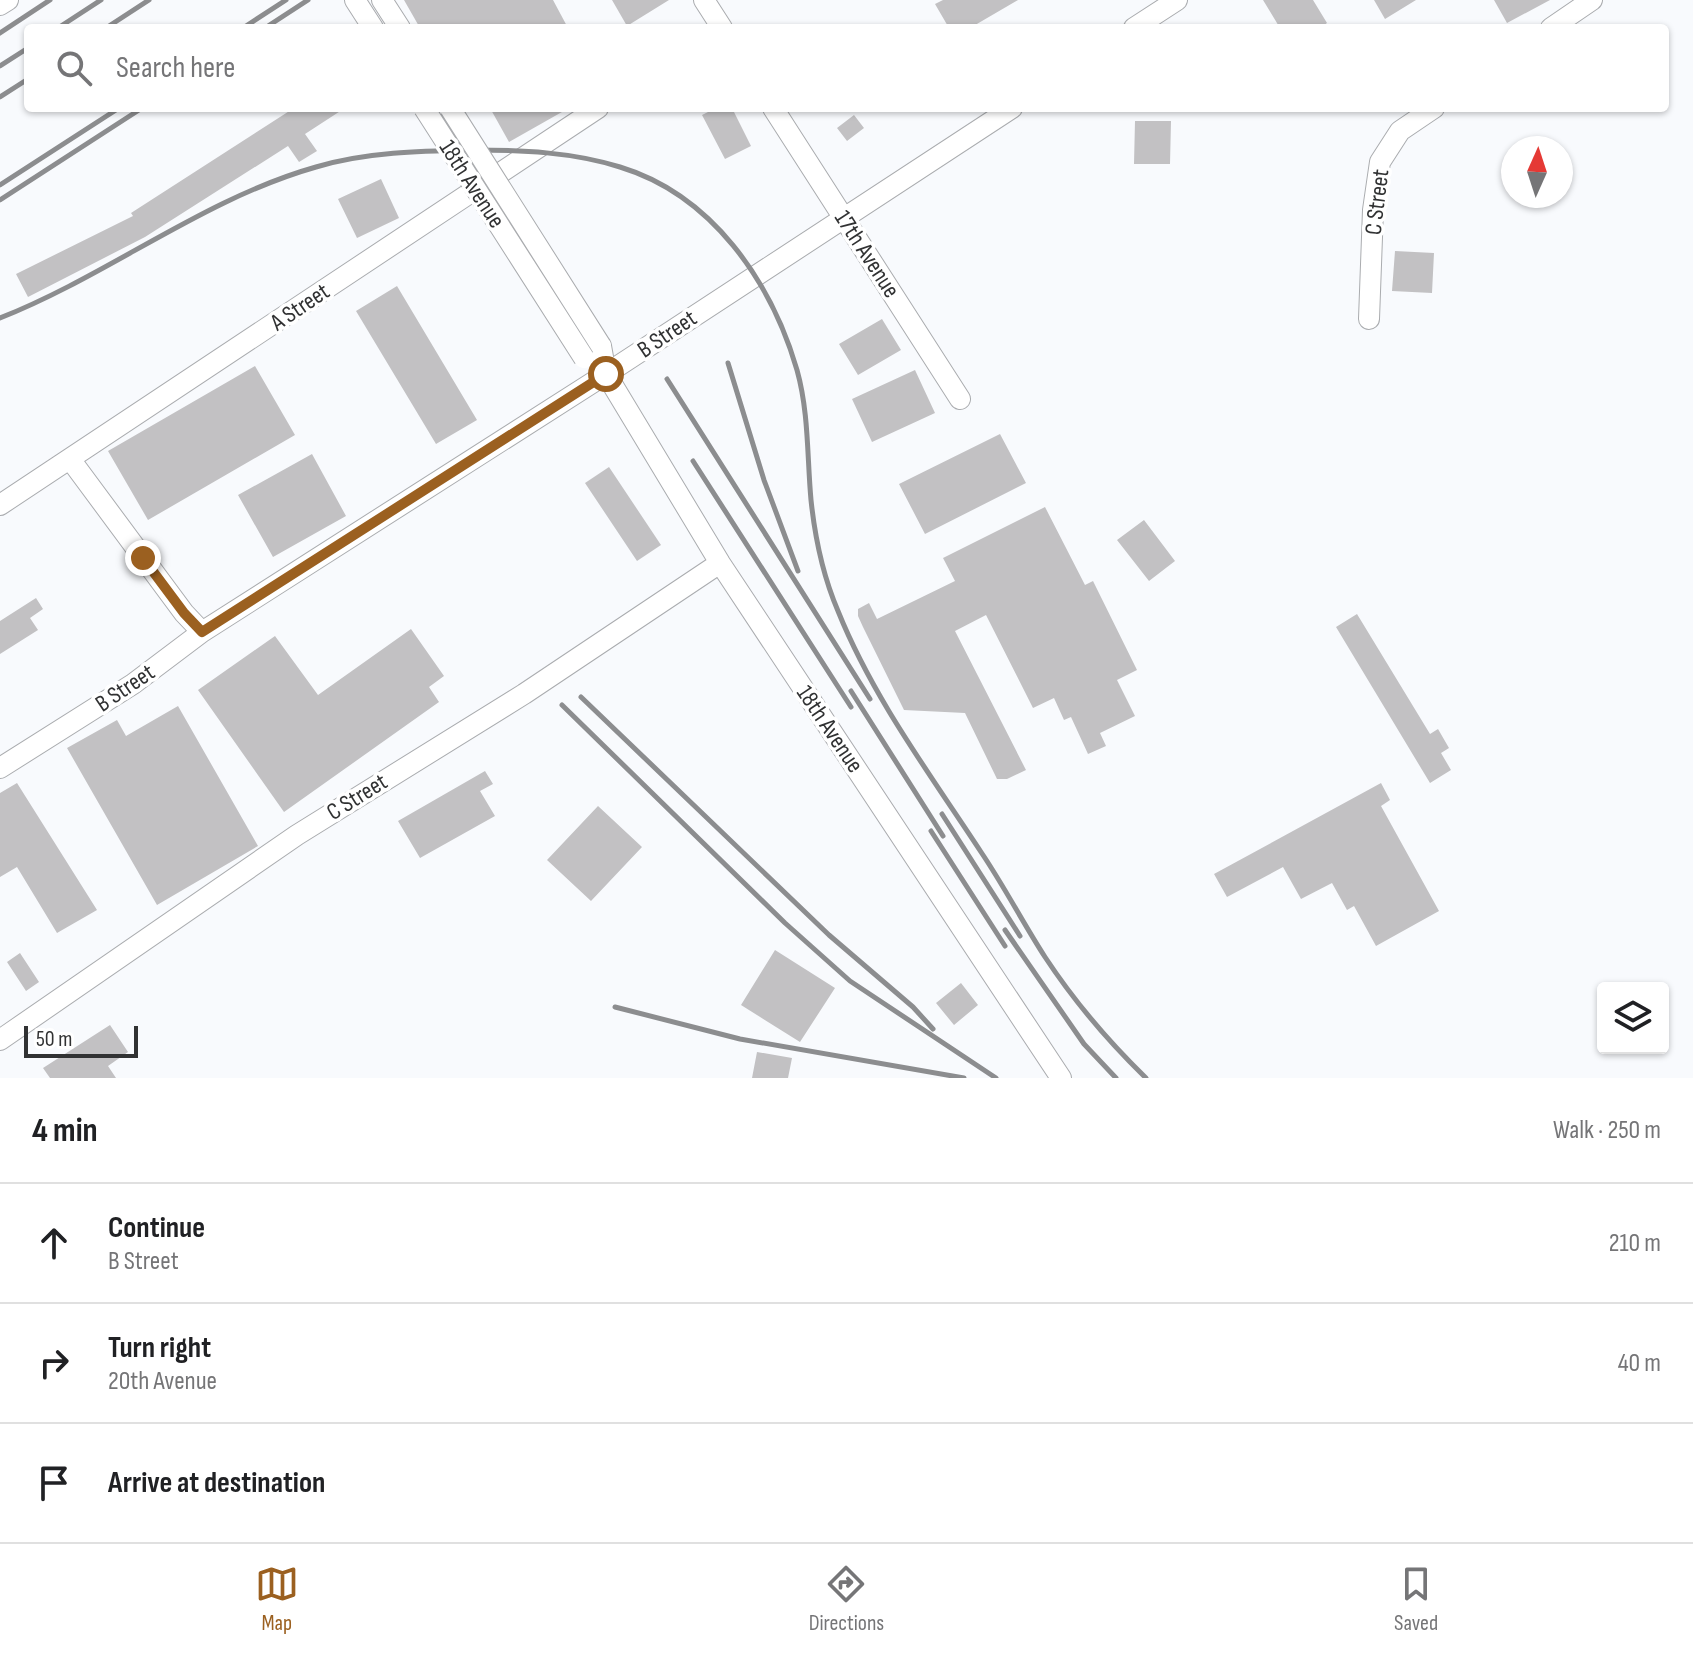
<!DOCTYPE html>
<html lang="en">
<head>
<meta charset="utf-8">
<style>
	body { margin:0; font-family:"Sofia Sans Condensed",sans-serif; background:#f6f6f6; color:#202124 }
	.controls { position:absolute; right:24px; bottom:24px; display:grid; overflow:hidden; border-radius:8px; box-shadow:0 2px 6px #0004 }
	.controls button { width:72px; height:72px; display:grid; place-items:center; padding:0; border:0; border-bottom:2px solid #e0e0e0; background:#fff; color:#202124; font:40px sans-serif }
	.compass { position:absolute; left:1501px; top:136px; width:72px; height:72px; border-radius:50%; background:#fff; box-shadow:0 2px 6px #0004; rotate:3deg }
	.scale { position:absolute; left:24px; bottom:20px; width:114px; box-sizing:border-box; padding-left:8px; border:4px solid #313233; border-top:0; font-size:22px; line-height:28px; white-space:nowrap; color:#313233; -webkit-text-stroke:6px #fff; paint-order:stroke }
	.stop { position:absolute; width:24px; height:24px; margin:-18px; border:6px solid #9b6020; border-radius:50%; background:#fff }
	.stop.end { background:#9b6020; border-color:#fff; box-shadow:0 2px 8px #0008 }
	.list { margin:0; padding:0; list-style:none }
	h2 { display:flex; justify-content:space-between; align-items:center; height:104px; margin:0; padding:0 32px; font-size:34px }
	h2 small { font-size:26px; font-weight:400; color:#757577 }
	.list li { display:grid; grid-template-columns:52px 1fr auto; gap:24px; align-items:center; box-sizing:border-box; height:120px; padding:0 32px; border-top:2px solid #e0e0e0 }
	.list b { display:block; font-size:30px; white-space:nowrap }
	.list p { margin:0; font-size:26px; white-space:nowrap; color:#757577 }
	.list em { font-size:26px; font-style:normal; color:#757577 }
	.icon { flex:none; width:44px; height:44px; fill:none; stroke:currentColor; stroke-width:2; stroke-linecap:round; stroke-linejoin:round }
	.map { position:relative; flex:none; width:1693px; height:1078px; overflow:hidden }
	.search { position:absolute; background:#fff; box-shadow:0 2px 6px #0004; left:24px; right:24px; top:24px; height:88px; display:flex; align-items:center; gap:20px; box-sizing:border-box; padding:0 28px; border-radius:8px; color:#757577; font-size:30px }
	.sheet { height:464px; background:#fff }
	nav { display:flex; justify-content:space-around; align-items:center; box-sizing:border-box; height:112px; border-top:2px solid #e0e0e0; background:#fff; font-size:22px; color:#757577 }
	nav a { display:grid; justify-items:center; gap:4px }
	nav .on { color:#9b6020 }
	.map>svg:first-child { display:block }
	.building { fill:#c2c1c3 }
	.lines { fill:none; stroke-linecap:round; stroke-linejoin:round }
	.minor-casing { stroke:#aaacaf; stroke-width:22 }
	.minor { stroke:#fff; stroke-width:20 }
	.rail { stroke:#8c8d8f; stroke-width:5 }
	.minor-bridge-casing { stroke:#aaacaf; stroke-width:22; stroke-linecap:butt }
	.minor-bridge { stroke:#fff; stroke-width:20 }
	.route { stroke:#9b6020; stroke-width:10 }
	.labels { text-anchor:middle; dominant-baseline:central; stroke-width:7; stroke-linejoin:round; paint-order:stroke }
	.street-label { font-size:24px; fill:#313233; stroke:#fff }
</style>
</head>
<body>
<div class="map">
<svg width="1693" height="1078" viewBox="0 0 1693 1078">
	<rect width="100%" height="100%" fill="#f8fafd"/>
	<path class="building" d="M404,0H553L568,28H420Z
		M612,0H669L627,26Z
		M943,0H1018L970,28H949L935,4Z
		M1263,0H1313L1327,23L1320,28H1280Z
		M1374,0H1416L1385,19Z
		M1494,0H1550L1507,23Z
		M294,108H345L305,134L317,151L299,162L288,146L145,237L28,297L16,274L133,216L131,213Z
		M490,108H569L509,142Z
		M716,108H732L751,146L725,159L702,115Z
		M854,115L864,128L847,141L837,128Z
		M1135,121H1171L1170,164H1134Z
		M381,179L399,218L357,238L338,199Z
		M1395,251L1434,253L1432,293L1392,291Z
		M397,286L477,420L436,444L356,311Z
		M882,319L901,350L858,375L839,344Z
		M255,366L295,435L148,520L108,451Z
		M915,370L935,413L872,442L852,399Z
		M1000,434L1026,483L925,534L899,484Z
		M312,454L346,516L273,557L238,495Z
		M609,467L661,545L637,561L585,483Z
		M1045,507L1085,585L1093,581L1137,670L1117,680L1135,716L1100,733L1106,746L1088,754L1071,717L1064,720L1054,698L1033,708L986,615L955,631L1026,770L1007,779H997L965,713L904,710L863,627L858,616V609L869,603L877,619L955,581L943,558Z
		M1144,520L1175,561L1149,581L1117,540Z
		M36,598L43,609L30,618L38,630L0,654V621Z
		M1357,614L1430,734L1438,729L1449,748L1441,753L1451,770L1430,783L1336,627Z
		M411,629L444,676L429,687L439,702L284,812L198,690L275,636L318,695Z
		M178,706L258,846L157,905L67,748L117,720L126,736Z
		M485,771L493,784L480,791L495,816L420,858L398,821Z
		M17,783L97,910L57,933L17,867L0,877V793Z
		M1381,783L1390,800L1381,806L1439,911L1376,946L1354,906L1347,910L1332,883L1301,899L1283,867L1227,897L1214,874Z
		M598,806L642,847L591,901L547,860Z
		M775,950L835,988L800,1042L741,1005Z
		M20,953L39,982L26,991L7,962Z
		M961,983L978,1005L954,1025L936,1003Z
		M110,1025L128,1052L108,1066L116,1078H50L43,1068Z
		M757,1052L792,1058L788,1078H752Z"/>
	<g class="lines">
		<g class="minor-casing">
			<path id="minor" d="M355,0L373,28
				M382,0L400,28
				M704,0L722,28
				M0,5L8,0
				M1134,28L1177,0
				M1551,28L1592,0
				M773,108L960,399
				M1369,319L1373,210L1380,162L1400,131L1434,108
				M601,346L606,374L720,563L1061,1078
				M70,459L184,613L202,632
				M0,505L598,108
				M0,768L133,684L202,632L606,374L1012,108
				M0,1040L297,835L524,694L720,563"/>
		</g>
		<use href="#minor" class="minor"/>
		<path class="rail" d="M58,28L101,0
			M106,28L149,0
			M243,28L286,0
			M265,28L308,0
			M0,33L50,0
			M0,66L28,48
			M0,97L28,79
			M0,185L119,108
			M0,200L142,108
			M0,318C109,275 203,199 316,167C366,152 421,151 472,150C522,150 572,152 620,167C712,195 771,281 797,370C809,413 807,457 811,500C815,538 823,576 838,611C873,698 930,774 981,852C1004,886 1023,923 1045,957C1074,1001 1108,1041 1146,1078
			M728,363L764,480L798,571
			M667,379L870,699
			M693,461L851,707
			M851,691L943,836
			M581,697L829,935L913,1007L933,1029
			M562,705L785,923L850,981L996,1078
			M942,814L1020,936
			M931,831L1005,946
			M1005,930L1084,1044L1116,1078
			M615,1007L740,1039L964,1078"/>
		<g class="minor-bridge-casing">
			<path id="minor-bridge" d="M424,108L584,358
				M450,108L601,346"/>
		</g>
		<use href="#minor-bridge" class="minor-bridge"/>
	</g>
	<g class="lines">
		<path class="route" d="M143,558L184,613L202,632L606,374"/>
	</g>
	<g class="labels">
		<g class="street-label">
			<text transform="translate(472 184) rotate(57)">18th Avenue</text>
			<text transform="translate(1377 202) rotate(-83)">C Street</text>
			<text transform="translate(867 254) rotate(57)">17th Avenue</text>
			<text transform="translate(300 307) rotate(-34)">A Street</text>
			<text transform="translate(667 334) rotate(-34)">B Street</text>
			<text transform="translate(125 688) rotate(-34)">B Street</text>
			<text transform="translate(830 729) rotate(56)">18th Avenue</text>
			<text transform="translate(357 797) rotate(-32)">C Street</text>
		</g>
	</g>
</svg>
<div class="controls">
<button><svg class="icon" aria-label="layers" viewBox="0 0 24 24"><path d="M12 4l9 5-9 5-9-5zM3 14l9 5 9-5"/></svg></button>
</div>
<svg class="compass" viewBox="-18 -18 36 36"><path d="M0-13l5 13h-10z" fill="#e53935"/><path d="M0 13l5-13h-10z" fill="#757577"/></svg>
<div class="scale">50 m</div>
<div class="stop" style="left:606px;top:374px"></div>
<div class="stop end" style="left:143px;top:558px"></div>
<div class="search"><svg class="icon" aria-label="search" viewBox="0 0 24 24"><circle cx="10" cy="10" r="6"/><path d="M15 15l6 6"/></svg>Search here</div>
</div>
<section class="sheet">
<h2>4 min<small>Walk · 250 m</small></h2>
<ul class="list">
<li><svg class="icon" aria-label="ahead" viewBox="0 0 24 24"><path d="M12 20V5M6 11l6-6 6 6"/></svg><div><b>Continue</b><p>B Street</p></div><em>210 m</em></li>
<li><svg class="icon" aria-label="right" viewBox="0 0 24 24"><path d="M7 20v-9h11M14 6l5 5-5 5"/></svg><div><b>Turn right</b><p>20th Avenue</p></div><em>40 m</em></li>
<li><svg class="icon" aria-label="arrive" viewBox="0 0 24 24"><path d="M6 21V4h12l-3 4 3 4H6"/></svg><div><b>Arrive at destination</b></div></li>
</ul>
</section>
<nav>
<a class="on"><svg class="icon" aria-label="map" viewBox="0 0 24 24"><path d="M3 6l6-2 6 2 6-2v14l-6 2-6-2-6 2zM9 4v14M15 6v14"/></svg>Map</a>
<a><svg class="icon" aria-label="directions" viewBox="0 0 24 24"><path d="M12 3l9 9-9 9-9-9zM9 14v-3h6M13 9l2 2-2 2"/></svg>Directions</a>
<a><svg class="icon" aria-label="saved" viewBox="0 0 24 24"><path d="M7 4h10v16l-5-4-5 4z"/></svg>Saved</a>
</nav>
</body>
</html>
